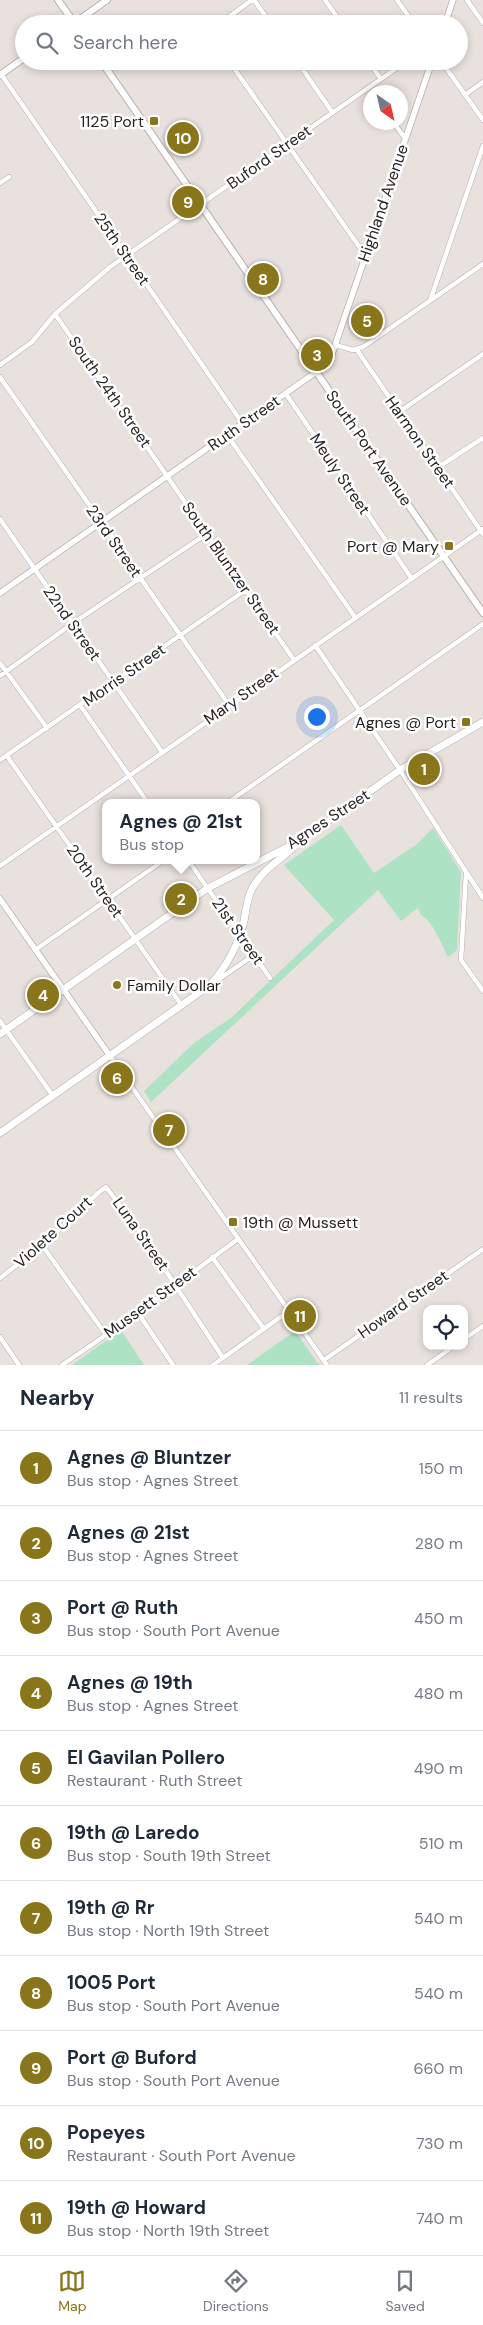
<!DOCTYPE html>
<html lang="en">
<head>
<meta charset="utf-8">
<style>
	body { margin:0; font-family:"DM Sans",sans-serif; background:#f2f2f3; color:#1f2937 }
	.controls { position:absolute; right:15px; bottom:15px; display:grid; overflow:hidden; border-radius:10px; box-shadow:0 2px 8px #0003 }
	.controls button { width:45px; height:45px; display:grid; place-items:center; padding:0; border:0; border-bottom:1px solid #e0e1e3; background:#fff; color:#1f2937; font:25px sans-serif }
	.compass { position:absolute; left:363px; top:85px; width:45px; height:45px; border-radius:50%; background:#fff; box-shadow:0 2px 8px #0003; rotate:146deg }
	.you { position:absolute; left:316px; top:716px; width:18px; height:18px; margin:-12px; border:4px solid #fff; border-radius:50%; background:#1a73e8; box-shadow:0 0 0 8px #1a73e833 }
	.badge { display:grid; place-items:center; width:32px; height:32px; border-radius:50%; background:#89761a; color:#fff; font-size:16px; font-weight:700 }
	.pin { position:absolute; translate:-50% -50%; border:2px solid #fff; box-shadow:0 1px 5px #0006 }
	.popup { position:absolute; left:102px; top:799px; width:158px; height:65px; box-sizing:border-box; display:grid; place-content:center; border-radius:10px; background:#fff; filter:drop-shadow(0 1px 4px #0005); font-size:16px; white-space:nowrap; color:#747a83 }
	.popup b { font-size:19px; color:#1f2937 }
	.popup::after { content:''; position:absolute; left:50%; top:100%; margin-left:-10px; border:10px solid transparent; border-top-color:#fff }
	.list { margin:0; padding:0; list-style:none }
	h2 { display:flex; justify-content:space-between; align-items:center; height:65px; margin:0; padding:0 20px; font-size:21px }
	h2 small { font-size:16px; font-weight:400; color:#747a83 }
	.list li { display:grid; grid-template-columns:32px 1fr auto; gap:15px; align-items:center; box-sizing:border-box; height:75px; padding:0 20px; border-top:1px solid #e0e1e3 }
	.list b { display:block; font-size:19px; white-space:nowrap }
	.list p { margin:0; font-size:16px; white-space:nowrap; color:#747a83 }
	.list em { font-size:16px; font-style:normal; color:#747a83 }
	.icon { flex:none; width:28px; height:28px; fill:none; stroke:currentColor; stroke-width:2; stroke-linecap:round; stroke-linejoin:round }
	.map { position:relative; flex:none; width:483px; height:1365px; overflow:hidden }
	.search { position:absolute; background:#fff; box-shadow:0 2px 8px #0003; left:15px; right:15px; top:15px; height:55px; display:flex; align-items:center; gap:12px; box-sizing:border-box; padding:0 18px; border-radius:28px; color:#747a83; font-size:19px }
	.sheet { height:890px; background:#fff }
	nav { display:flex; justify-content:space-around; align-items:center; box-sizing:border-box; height:70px; border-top:1px solid #e0e1e3; background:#fff; font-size:14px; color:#747a83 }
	nav a { display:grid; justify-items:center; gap:2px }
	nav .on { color:#89761a }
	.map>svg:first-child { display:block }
	.green { fill:#ade2c4 }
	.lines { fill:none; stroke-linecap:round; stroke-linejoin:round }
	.minor-casing { stroke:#b7b0ab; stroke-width:5.5 }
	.tertiary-casing { stroke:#b7b0ab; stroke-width:7 }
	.secondary-casing { stroke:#b7b0ab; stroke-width:8 }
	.primary-casing { stroke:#b7b0ab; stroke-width:8 }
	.minor { stroke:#fff; stroke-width:4.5 }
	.tertiary { stroke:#fff; stroke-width:5.5 }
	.secondary { stroke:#fff; stroke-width:6 }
	.primary { stroke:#fff; stroke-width:7 }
	.poi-dot { fill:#89761a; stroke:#fff; stroke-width:2 }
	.labels { text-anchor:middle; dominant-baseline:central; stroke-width:5; stroke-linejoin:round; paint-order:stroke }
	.poi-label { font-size:16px; fill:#272423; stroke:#fff; text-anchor:end }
	.street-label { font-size:16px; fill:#272423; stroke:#fff }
</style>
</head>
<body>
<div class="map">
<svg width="483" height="1365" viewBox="0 0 483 1365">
	<rect width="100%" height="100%" fill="#e9e1dd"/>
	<path class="green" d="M341,825L374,873L417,844L433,828L461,872L457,950L448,957C441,943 434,923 421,915L418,908L401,921L378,890L151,1102L144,1091L194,1043L231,1018L334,920L284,865Z
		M121,1330L144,1365H72Z
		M295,1331L319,1365H247Z"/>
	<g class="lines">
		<g class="minor-casing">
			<path id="minor" d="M254,0L271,24
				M325,0L342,24
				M397,0L414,24
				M467,0L483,23
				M219,24L252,0
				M229,61L365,255
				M297,61L332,112
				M368,61L381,79
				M441,61L483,120
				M1,74L243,424
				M465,95L483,82
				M393,122L405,138
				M0,183L9,177
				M431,298L483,146
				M335,345L353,350L363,347L483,264
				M357,350L483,534
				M0,365L32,342L55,314
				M0,377L229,705
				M286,394L412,579
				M399,412L483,354
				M227,435L355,617
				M437,468L483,438
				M0,519L162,752
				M315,645L400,770L483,898
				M294,660L55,314L110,267L407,61
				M0,663L47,728
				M0,676L73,623L208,533
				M80,705L148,803
				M7,756L182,1006
				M0,760L247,589
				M227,803L483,624
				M188,860L270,978
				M0,866L483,529
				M466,874L461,960L483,991
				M35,950L164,860
				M215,982L254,955
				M0,1021L53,1096
				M110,1056L327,1365
				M42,1245L106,1335
				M212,1257L264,1329
				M0,1278L42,1245L98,1193L106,1187L143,1236L223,1358
				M138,1313L173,1365
				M0,1337L19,1365
				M464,1339L483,1326
				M324,1360L483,1249
				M62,1365L138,1313L238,1239
				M213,1365L289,1311
				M427,1365L454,1346"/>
		</g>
		<g class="tertiary-casing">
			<path id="tertiary" d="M445,24L453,0
				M0,593L329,363L432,61
				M0,899L110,1056"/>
		</g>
		<g class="secondary-casing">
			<path id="secondary" d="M58,0L75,24
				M73,24L107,0
				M101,61L483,613
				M0,75L24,58"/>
		</g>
		<g class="primary-casing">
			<path id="primary" d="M0,1034L208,888L301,840L400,770L483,722
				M0,1133L210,985C227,966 238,946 244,921C246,909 247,898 253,887C263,869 283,858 297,844"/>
		</g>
		<use href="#minor" class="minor"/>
		<use href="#tertiary" class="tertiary"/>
		<use href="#secondary" class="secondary"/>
		<use href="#primary" class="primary"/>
	</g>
	<g class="poi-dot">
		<rect x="149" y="116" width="10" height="10" rx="2.5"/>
		<rect x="444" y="541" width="10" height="10" rx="2.5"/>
		<rect x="461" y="717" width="10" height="10" rx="2.5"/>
		<circle cx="117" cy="985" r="5"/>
		<rect x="228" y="1217" width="10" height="10" rx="2.5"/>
	</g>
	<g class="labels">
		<g class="poi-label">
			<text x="144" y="121">1125 Port</text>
			<text x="439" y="546">Port @ Mary</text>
			<text x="456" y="722">Agnes @ Port</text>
			<text x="127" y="985" text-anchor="start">Family Dollar</text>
			<text x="243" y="1222" text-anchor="start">19th @ Mussett</text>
		</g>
		<g class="street-label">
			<text transform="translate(269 157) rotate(-35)">Buford Street</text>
			<text transform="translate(383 203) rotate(-71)">Highland Avenue</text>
			<text transform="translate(122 249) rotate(55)">25th Street</text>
			<text transform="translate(110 392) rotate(55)">South 24th Street</text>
			<text transform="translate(244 423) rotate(-35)">Ruth Street</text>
			<text transform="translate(420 442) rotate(55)">Harmon Street</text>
			<text transform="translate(369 448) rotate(55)">South Port Avenue</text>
			<text transform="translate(340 474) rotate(56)">Meuly Street</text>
			<text transform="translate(114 541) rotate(55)">23rd Street</text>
			<text transform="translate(231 568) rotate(55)">South Bluntzer Street</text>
			<text transform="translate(72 623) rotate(55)">22nd Street</text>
			<text transform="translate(124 675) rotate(-35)">Morris Street</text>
			<text transform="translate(241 696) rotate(-35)">Mary Street</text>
			<text transform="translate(328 819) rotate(-33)">Agnes Street</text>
			<text transform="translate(95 881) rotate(55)">20th Street</text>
			<text transform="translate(238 931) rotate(55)">21st Street</text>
			<text transform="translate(53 1232) rotate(-42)">Violete Court</text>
			<text transform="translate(141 1234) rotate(55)">Luna Street</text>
			<text transform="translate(150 1302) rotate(-36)">Mussett Street</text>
			<text transform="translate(403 1304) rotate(-35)">Howard Street</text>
		</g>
	</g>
</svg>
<div class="controls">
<button><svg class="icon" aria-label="locate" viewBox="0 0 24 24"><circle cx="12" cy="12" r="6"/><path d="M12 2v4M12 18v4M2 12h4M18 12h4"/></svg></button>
</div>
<svg class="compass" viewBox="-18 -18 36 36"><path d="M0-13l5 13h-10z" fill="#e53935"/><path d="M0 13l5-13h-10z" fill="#747a83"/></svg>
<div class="you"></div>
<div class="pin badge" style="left:424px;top:769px">1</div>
<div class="pin badge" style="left:181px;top:899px">2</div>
<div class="popup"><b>Agnes @ 21st</b>Bus stop</div>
<div class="pin badge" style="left:317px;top:355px">3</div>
<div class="pin badge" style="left:43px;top:995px">4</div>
<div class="pin badge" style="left:367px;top:321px">5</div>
<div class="pin badge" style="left:117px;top:1078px">6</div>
<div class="pin badge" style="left:169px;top:1130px">7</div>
<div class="pin badge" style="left:263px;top:279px">8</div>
<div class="pin badge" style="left:188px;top:202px">9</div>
<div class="pin badge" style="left:183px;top:138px">10</div>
<div class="pin badge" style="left:300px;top:1316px">11</div>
<div class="search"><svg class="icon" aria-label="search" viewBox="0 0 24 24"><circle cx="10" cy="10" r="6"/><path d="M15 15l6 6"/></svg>Search here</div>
</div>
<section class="sheet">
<h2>Nearby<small>11 results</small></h2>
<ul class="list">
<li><span class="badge">1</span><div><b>Agnes @ Bluntzer</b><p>Bus stop · Agnes Street</p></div><em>150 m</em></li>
<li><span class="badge">2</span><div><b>Agnes @ 21st</b><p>Bus stop · Agnes Street</p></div><em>280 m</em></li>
<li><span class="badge">3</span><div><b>Port @ Ruth</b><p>Bus stop · South Port Avenue</p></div><em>450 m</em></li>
<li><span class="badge">4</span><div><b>Agnes @ 19th</b><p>Bus stop · Agnes Street</p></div><em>480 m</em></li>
<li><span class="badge">5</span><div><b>El Gavilan Pollero</b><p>Restaurant · Ruth Street</p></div><em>490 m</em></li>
<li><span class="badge">6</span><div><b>19th @ Laredo</b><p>Bus stop · South 19th Street</p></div><em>510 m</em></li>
<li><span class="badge">7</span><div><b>19th @ Rr</b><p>Bus stop · North 19th Street</p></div><em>540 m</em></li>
<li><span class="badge">8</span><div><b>1005 Port</b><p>Bus stop · South Port Avenue</p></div><em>540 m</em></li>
<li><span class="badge">9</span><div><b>Port @ Buford</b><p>Bus stop · South Port Avenue</p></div><em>660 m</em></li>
<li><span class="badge">10</span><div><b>Popeyes</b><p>Restaurant · South Port Avenue</p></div><em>730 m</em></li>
<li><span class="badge">11</span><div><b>19th @ Howard</b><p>Bus stop · North 19th Street</p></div><em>740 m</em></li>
</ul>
</section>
<nav>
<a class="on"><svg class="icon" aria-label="map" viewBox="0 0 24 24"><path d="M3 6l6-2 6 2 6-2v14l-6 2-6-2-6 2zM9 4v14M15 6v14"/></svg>Map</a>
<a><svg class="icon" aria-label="directions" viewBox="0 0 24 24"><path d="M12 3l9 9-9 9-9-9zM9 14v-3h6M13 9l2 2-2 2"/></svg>Directions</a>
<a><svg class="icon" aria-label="saved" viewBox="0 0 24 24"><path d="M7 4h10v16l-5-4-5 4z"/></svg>Saved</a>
</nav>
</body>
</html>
